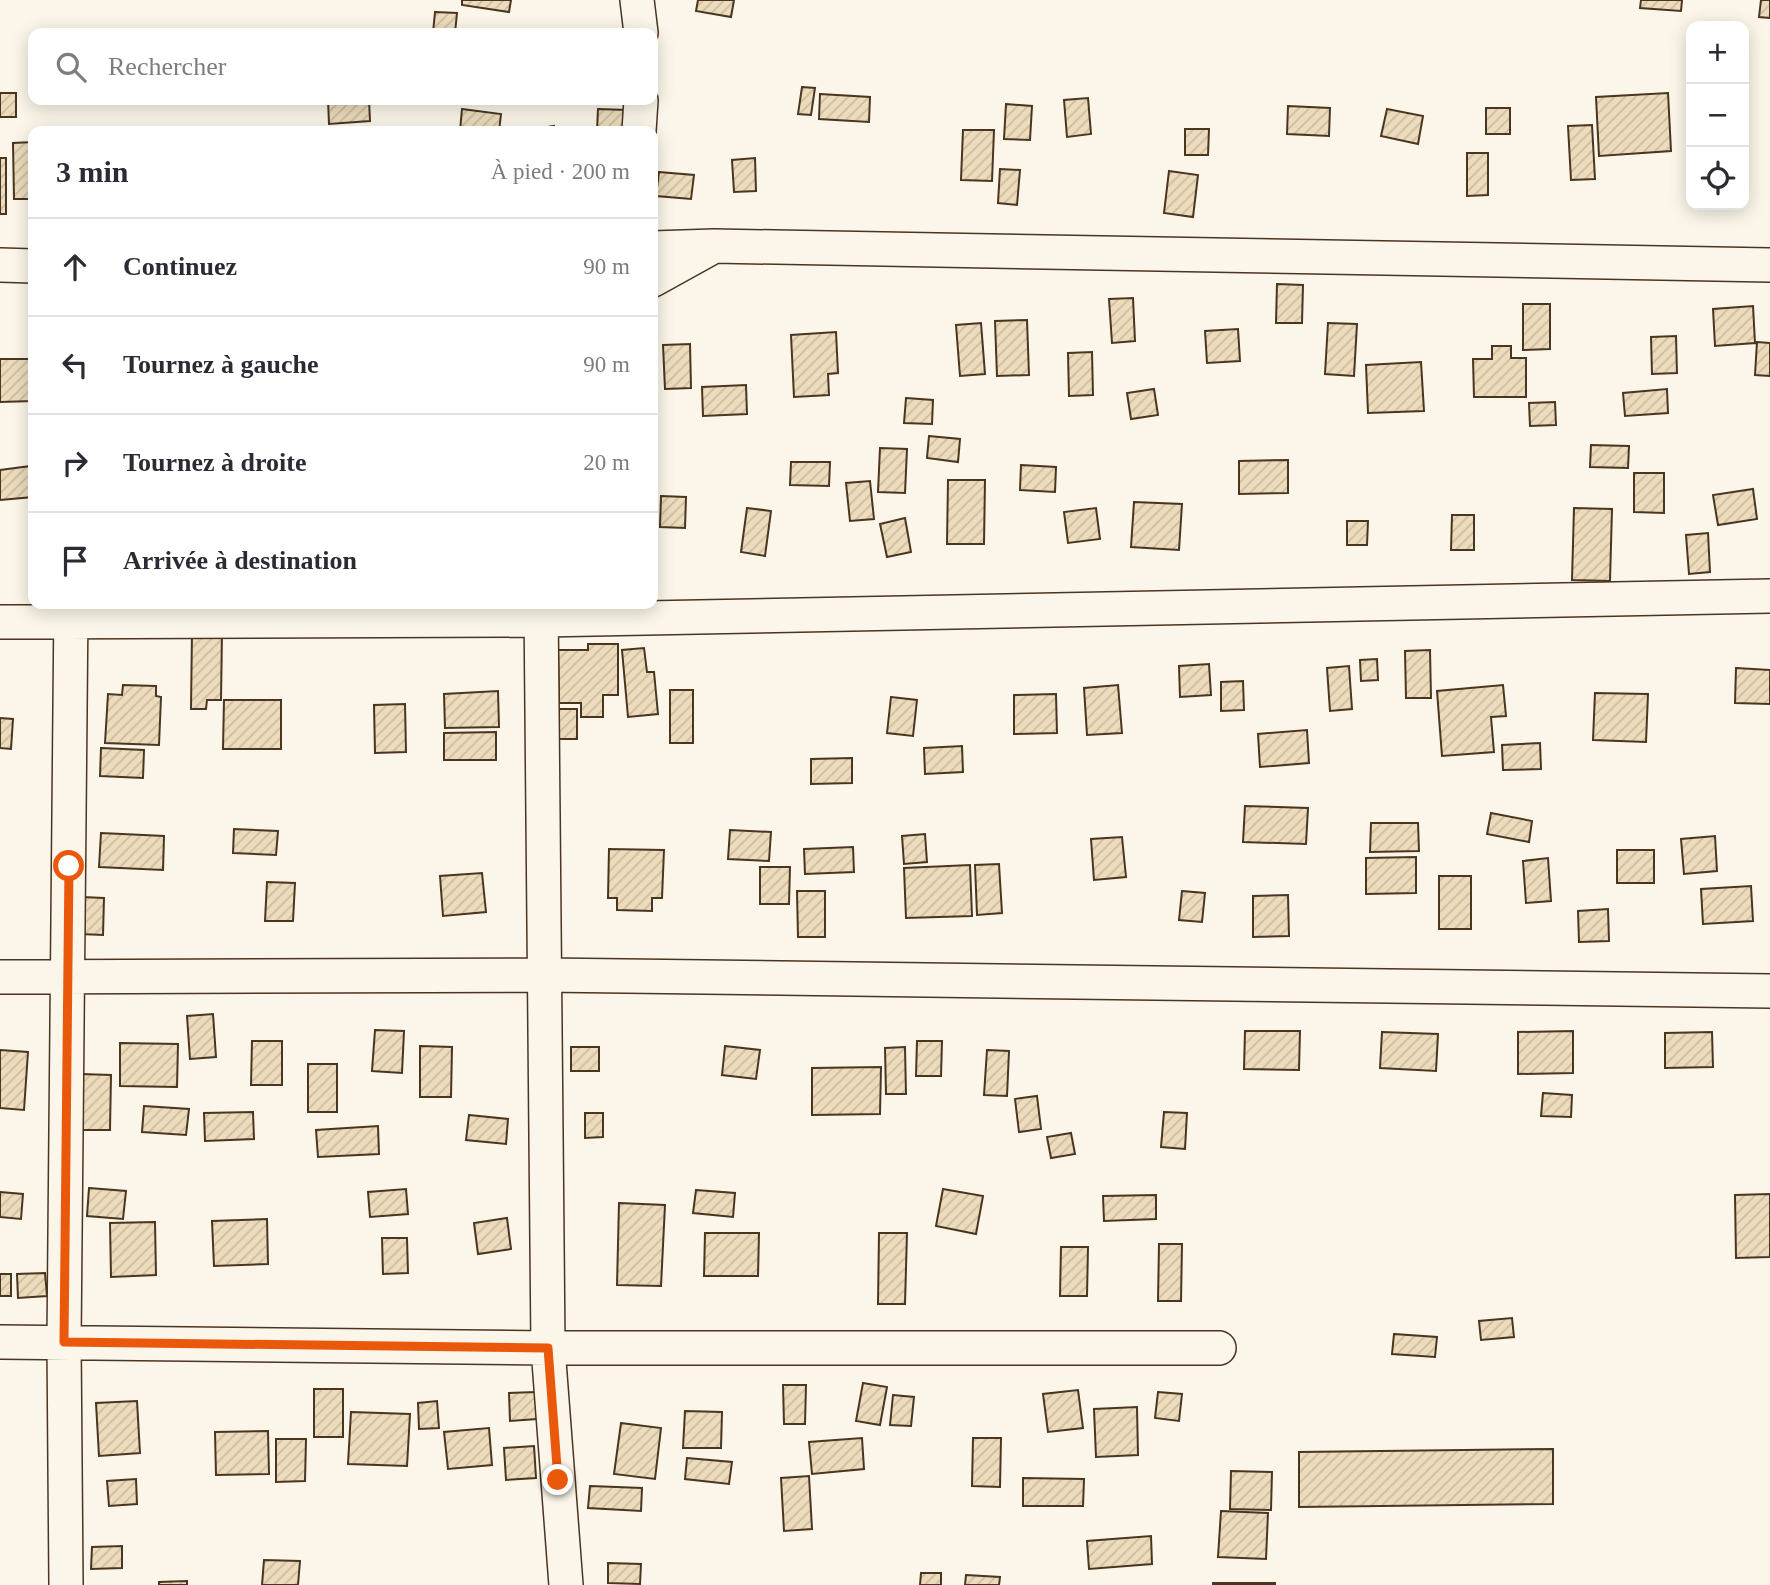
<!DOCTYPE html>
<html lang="fr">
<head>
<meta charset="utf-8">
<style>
	body { margin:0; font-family:"Times New Roman",serif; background:#f7f7f7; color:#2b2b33 }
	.controls { position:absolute; right:21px; top:21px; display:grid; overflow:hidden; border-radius:14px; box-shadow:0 4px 18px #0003 }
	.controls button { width:63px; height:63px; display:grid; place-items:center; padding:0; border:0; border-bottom:2px solid #e1e1e2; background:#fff; color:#2b2b33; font:35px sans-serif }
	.stop { position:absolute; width:21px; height:21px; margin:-16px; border:5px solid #ea580c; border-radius:50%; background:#fff }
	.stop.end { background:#ea580c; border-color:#fff; box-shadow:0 2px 7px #0008 }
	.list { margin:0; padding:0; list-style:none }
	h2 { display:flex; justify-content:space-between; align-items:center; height:91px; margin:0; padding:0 28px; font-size:30px }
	h2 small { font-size:23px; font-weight:400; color:#7c7c81 }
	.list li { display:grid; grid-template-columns:46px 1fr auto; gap:21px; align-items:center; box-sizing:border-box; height:98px; padding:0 28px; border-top:2px solid #e1e1e2 }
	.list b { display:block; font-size:26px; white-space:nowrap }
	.list em { font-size:23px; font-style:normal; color:#7c7c81 }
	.icon { flex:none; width:38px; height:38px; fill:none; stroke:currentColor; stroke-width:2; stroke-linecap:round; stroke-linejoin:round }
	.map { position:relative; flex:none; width:1770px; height:1585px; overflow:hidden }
	.search { position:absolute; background:#fff; box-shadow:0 4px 18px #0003; left:28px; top:28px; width:630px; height:77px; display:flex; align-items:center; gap:18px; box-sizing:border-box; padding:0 24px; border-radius:14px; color:#7c7c81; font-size:26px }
	.panel { position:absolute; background:#fff; box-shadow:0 4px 18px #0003; left:28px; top:126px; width:630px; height:483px; border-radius:14px }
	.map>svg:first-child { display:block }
	.building { fill:url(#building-hatch); stroke:#4a3520; stroke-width:2 }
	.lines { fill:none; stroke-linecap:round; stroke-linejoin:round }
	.minor-casing { stroke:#4a3520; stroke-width:36 }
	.minor { stroke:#fbf6e9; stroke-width:33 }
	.route { stroke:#ea580c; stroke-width:9 }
</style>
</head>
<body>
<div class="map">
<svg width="1770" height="1585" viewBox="0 0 1770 1585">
	<defs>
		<pattern id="building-hatch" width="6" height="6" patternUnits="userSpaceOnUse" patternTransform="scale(1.75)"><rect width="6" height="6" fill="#ecdcbc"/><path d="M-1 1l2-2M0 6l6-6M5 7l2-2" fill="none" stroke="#ccbda1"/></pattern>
	</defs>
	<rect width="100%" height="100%" fill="#fbf6e9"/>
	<path class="building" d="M462,0H511L509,12L462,5Z
		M698,0H734L731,17L696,11Z
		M1641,0H1682L1681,11L1640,8Z
		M1761,0H1770V18L1759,17Z
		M435,12L457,13L455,33H433Z
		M802,87L815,88L811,115L798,114Z
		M0,93H16V117H0Z
		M1668,93L1671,151L1599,156L1596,97Z
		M820,94L870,97L869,122L819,119Z
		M1088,98L1091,134L1067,137L1064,100Z
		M328,100H369L370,121L329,124Z
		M1006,104L1032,106L1030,140L1004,139Z
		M1288,106L1330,108L1329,136L1287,134Z
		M1486,108H1510V134H1486Z
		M462,109L501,114L499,131H460Z
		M598,109L627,110L626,131H597Z
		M1387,109L1423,116L1418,144L1381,136Z
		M1592,125L1595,179L1571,180L1568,126Z
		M554,126L555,131H535V129Z
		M1185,129H1209L1208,155H1185Z
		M963,130H994L992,181L961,180Z
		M33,142V199H14L13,143Z
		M1467,153H1488V195L1467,196Z
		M0,158H6V214H0Z
		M755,158L756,191L734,192L732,160Z
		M1000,169L1020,170L1017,205L998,203Z
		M1169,171L1198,175L1193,217L1164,213Z
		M659,172L694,175L691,199L656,196Z
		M1277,284L1303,285L1302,323H1276Z
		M1133,298L1135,341L1112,343L1109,299Z
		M1523,304H1550V349L1523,350Z
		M1753,306L1755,343L1715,346L1713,309Z
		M1027,320L1029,375L997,376L995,321Z
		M981,323L985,374L960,376L956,325Z
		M1328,323L1357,324L1354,376L1325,374Z
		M1238,329L1240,361L1207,363L1205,331Z
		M836,332L838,373L828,374L829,395L794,397L791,335Z
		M1676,336L1677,373L1652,374L1651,337Z
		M1757,342L1770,343V376L1755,375Z
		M690,344L691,388L665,389L663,345Z
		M1492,346H1511V358H1526V397H1474L1473,359H1492Z
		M1092,352L1093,395L1069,396L1068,353Z
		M0,359H33V401L0,402Z
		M1421,362L1424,411L1368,413L1366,365Z
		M746,385L747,414L703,416L702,387Z
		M1154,389L1158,415L1131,419L1127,393Z
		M1667,389L1668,413L1625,416L1623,393Z
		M906,398L933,400L932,424L904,423Z
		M1555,402L1556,425L1530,426L1529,403Z
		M929,436L960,439L958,462L927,458Z
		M1591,445L1629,446L1628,468L1590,467Z
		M880,448L907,449L905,493L878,492Z
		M1288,460V493L1239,494V461Z
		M791,462H830L829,486L790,485Z
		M1021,465L1056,467L1055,492L1020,490Z
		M31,466L33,497L0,500V470Z
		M1634,473H1664V513L1634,512Z
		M948,480H985L984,544H947Z
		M870,481L874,519L850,521L846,483Z
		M1753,489L1757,519L1718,525L1713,495Z
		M661,496L686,497L685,528L660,527Z
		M1134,502L1182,504L1179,550L1131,547Z
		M747,508L771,511L765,556L741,552Z
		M1096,508L1100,539L1068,543L1064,512Z
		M1574,508L1612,509L1610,581L1572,580Z
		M1452,515H1474V550H1451Z
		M905,518L911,552L887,557L880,524Z
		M1347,521H1368L1367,545H1347Z
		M1708,533L1710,572L1689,574L1686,535Z
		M192,631L222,632L221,700H207L206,709H191Z
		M588,644H618V695H603V717H581V703H559L558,650H588Z
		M644,648L647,672H654L658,714L628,717L622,650Z
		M1430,650L1431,698H1406L1405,651Z
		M1377,659L1378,680L1361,681L1360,660Z
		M1209,664L1211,695L1180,697L1179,666Z
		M1349,666L1352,709L1330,711L1327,668Z
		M1736,668L1770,670V704L1735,703Z
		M1243,681L1244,710L1221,711V682Z
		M123,685L156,686V696L161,697L159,745L105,743L108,694L122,695Z
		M1118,685L1122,733L1087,735L1084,688Z
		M1503,685L1506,716L1491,717L1494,752L1442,756L1437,691Z
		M670,690H693V743H670Z
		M498,691L499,727L445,728L444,694Z
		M1595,693L1648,694L1646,742L1593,740Z
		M1056,694L1057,733L1014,734V695Z
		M891,697L917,700L913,736L887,733Z
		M224,700H281V749H223Z
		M405,704L406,752L375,753L374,705Z
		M557,709H577V739H557Z
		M0,718L13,719L11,749L0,748Z
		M1307,730L1309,763L1260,767L1258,734Z
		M496,732V760H444V733Z
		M1540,743L1541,769L1503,770L1502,745Z
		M962,746L963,772L925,774L924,748Z
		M101,748L144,750L143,778L100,776Z
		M852,758V783L811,784V759Z
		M1245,806L1308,808L1306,844L1243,842Z
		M1491,813L1532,821L1529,842L1487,834Z
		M1371,823H1418L1419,851L1370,852Z
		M234,829L278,831L276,855L233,853Z
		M730,830L771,832L769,861L728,859Z
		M101,833L164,836L163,870L99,867Z
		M925,834L927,862L904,864L902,836Z
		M1715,836L1717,871L1684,874L1681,839Z
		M1122,837L1126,877L1094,880L1091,839Z
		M853,847L854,872L805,874L804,849Z
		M609,849L664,850L662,898H652V911L617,910V898H608Z
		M1617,850H1654V883H1617Z
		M1416,857V893L1366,894V858Z
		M1548,858L1551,901L1526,903L1523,861Z
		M999,864L1002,913L977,915L975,865Z
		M970,865L972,916L906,918L904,868Z
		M760,867H790L789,904H760Z
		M482,873L486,912L443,916L440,876Z
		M1439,876H1471V929H1439Z
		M267,882L295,883L293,921H265Z
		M1751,886L1753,921L1703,924L1701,889Z
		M797,891H825V937H798Z
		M1182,891L1205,893L1202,922L1179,920Z
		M1288,895L1289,936L1253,937V896Z
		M82,897L104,898L103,935L80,934Z
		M1608,909L1609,941L1579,942L1578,911Z
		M213,1014L216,1057L190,1059L187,1016Z
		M375,1030L404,1031L402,1073L372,1071Z
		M1245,1031H1300L1299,1070L1244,1069Z
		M1573,1031V1073L1518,1074V1032Z
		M1382,1032L1438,1034L1436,1071L1380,1068Z
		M1712,1032L1713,1067L1665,1068V1033Z
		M252,1041H282V1085H251Z
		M917,1041H942L941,1076H916Z
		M120,1043L178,1044L177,1087L120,1086Z
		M420,1046L452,1047L451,1097H420Z
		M725,1046L760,1050L756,1079L722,1075Z
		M571,1047H599V1071H571Z
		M905,1047L906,1094H886L885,1048Z
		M0,1050L28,1052L24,1110L0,1108Z
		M987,1050L1009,1051L1007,1096L984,1095Z
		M308,1064H337V1112H308Z
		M881,1067L880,1114L812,1115V1068Z
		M81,1074L111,1075L110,1130H80Z
		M1543,1093L1572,1095L1571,1117L1541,1116Z
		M1037,1096L1041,1129L1019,1132L1015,1099Z
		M144,1106L189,1109L186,1135L142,1132Z
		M253,1112L254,1139L205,1141L204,1113Z
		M1164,1112L1187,1113L1185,1149L1161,1147Z
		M585,1113H603V1137L585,1138Z
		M469,1115L508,1119L506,1144L466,1140Z
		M378,1126L379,1154L318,1157L316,1130Z
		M1071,1133L1075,1154L1051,1158L1047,1137Z
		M89,1188L126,1191L123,1219L87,1216Z
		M406,1189L408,1214L370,1217L368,1192Z
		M943,1189L983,1196L976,1234L936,1226Z
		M696,1190L735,1193L733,1217L693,1213Z
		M0,1192L23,1194L21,1219L0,1217Z
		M1770,1194V1257L1736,1258L1735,1195Z
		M1156,1195V1219L1104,1221L1103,1196Z
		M619,1203L665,1205L661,1286L617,1285Z
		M507,1218L511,1249L478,1254L474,1223Z
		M267,1219L268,1264L214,1266L212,1221Z
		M155,1222L156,1275L111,1277L110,1223Z
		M705,1233H759L758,1276H704Z
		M879,1233H907L905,1304H878Z
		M382,1238H407L408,1273L383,1274Z
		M1159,1244H1182L1181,1301H1158Z
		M1061,1247H1088L1087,1296H1060Z
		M45,1273L47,1296L18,1298L17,1274Z
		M0,1274H11V1296H0Z
		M1512,1318L1514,1337L1481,1340L1479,1321Z
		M1394,1334L1437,1337L1435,1357L1392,1354Z
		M863,1383L887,1387L880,1425L856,1421Z
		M783,1385H806L805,1424H784Z
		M314,1389H343V1437H314Z
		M1078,1390L1083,1428L1048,1432L1043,1394Z
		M535,1392L537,1419L510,1421L509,1393Z
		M1158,1392L1182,1394L1179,1421L1155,1418Z
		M893,1395L914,1397L911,1426L890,1425Z
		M137,1401L140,1453L99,1456L96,1403Z
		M437,1401L439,1428L419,1429L418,1403Z
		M1137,1407L1138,1455L1096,1457L1094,1409Z
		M685,1411L722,1412L721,1448H683Z
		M351,1412L410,1414L407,1466L348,1464Z
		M621,1423L661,1428L655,1479L614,1474Z
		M489,1428L492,1465L448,1469L444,1432Z
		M268,1431L269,1474L216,1475L215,1432Z
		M862,1438L864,1469L812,1474L809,1442Z
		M973,1438H1001L1000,1487L972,1486Z
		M276,1439H306L305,1481L276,1482Z
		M534,1446L536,1478L506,1480L504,1448Z
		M1553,1449V1504L1299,1507V1452Z
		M687,1458L732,1462L729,1484L685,1479Z
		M1231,1471L1272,1472L1271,1510L1230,1509Z
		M809,1476L812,1529L784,1531L781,1478Z
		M1023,1478L1084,1479L1083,1506H1023Z
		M136,1479L137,1504L109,1506L107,1481Z
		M590,1486L642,1488L641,1511L588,1508Z
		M1221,1511L1268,1513L1266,1559L1218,1557Z
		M1151,1536L1152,1564L1089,1569L1087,1541Z
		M122,1546V1568L91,1569L92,1547Z
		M264,1560L300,1561L298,1585H262Z
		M608,1563L641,1564L640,1584L608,1583Z
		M921,1573H941V1585H920Z
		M966,1575L1000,1577L999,1585H965Z
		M187,1581V1585H159V1582Z
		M1213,1583H1275V1585H1213Z"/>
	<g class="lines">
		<g class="minor-casing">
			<path id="minor" d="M637,0L641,33
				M639,131L641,100
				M653,248L714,246L1770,265
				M0,265L33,266
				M653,280L709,249
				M541,604L548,1348L566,1585
				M0,622L542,620L1770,596
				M0,977L545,975L1770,991
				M0,1342L548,1348H1219
				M66,1585L64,1342L71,604"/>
		</g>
		<use href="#minor" class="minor"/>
	</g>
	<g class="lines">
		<path class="route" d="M69,866L64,1342L548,1348L558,1480"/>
	</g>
</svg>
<div class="controls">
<button>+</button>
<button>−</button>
<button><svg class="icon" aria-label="locate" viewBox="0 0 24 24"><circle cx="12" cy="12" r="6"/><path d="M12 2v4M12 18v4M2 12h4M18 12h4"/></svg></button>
</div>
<div class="stop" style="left:69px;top:866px"></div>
<div class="stop end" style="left:558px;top:1480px"></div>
<div class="search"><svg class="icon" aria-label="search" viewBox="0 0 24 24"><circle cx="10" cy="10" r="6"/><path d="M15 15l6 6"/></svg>Rechercher</div>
<section class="panel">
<h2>3 min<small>À pied · 200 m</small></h2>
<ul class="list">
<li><svg class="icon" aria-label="ahead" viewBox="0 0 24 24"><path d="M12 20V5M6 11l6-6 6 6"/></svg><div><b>Continuez</b></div><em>90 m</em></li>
<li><svg class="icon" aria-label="left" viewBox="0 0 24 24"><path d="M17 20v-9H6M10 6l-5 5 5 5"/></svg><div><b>Tournez à gauche</b></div><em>90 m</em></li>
<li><svg class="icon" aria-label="right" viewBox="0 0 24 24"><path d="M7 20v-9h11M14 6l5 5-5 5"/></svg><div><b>Tournez à droite</b></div><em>20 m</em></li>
<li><svg class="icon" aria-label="arrive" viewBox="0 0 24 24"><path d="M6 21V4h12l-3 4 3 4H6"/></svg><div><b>Arrivée à destination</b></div></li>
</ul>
</section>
</div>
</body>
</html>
